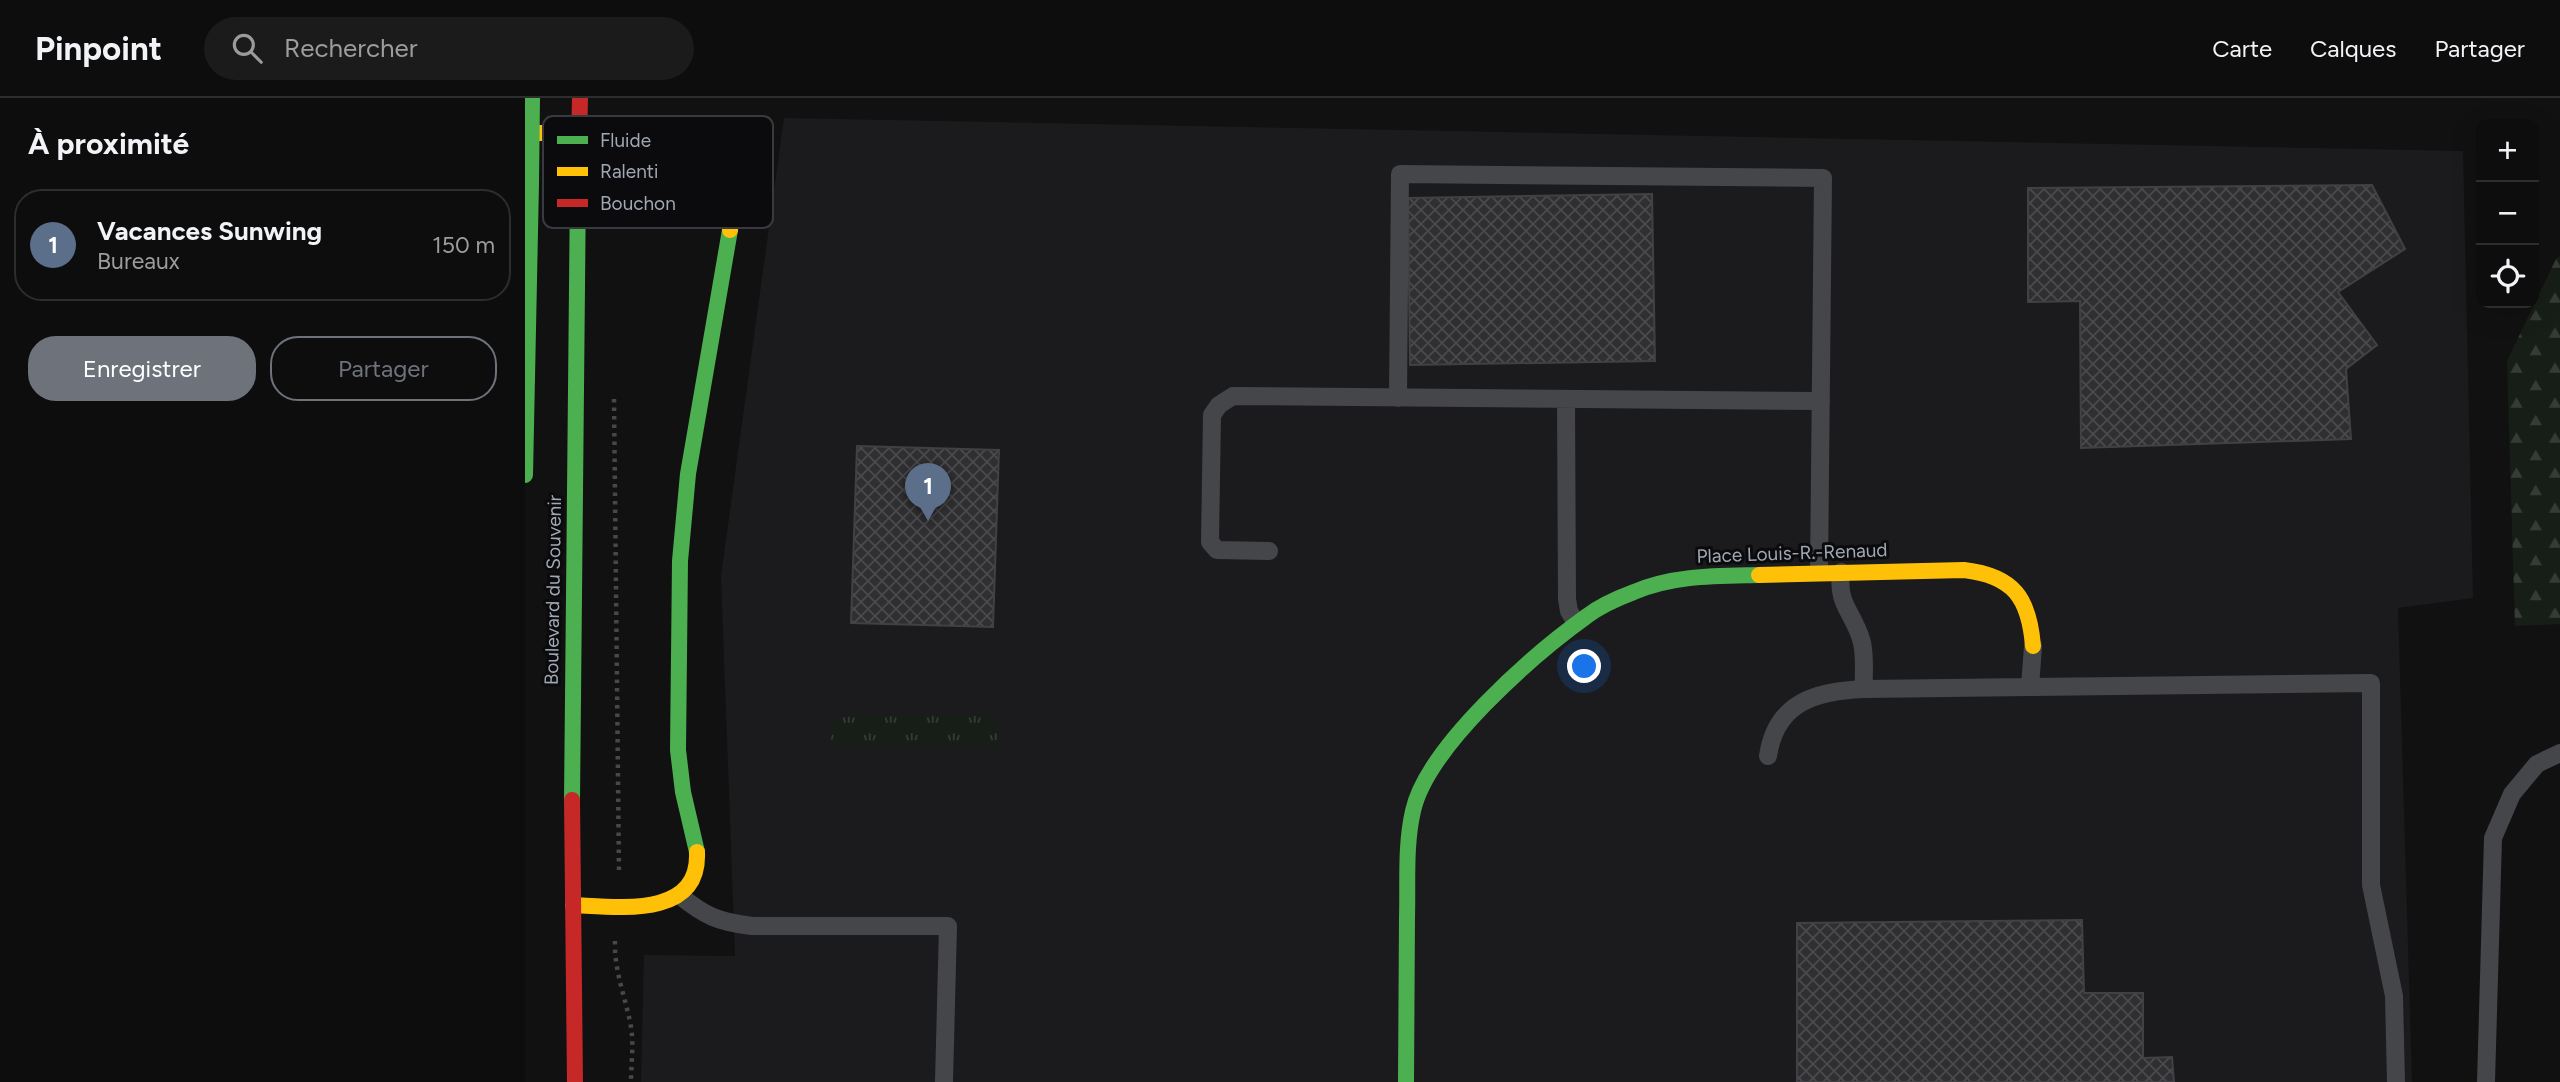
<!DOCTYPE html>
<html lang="fr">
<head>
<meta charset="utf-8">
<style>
	body { margin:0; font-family:Figtree,sans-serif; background:#1b1b1b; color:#f1f3f6 }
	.controls { position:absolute; right:21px; top:21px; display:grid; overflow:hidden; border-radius:14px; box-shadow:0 7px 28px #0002 }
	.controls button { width:63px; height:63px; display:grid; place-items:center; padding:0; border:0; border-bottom:2px solid #2d2d2e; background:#0d0d0d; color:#f1f3f6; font:35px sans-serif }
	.you { position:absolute; left:1060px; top:569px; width:24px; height:24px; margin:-18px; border:5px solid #fff; border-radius:50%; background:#1a73e8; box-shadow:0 0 0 10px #1a73e833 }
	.badge { display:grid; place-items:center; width:46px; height:46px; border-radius:50%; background:#6e737b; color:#fff; font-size:23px; font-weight:700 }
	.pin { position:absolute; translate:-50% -58px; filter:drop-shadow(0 2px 4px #0008) }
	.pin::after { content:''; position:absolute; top:37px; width:24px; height:21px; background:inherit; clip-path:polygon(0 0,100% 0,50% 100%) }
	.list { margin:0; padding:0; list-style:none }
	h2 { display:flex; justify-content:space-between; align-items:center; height:91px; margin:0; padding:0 28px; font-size:30px }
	h2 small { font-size:23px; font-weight:400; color:#9a9c9d }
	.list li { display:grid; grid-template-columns:46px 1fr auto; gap:21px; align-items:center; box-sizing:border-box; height:112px; margin:0 14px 14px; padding:0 14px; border:2px solid #2d2d2e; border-radius:28px }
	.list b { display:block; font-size:26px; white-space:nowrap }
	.list p { margin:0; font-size:23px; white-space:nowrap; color:#9a9c9d }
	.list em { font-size:23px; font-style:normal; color:#9a9c9d }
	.actions { display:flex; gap:14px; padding:21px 28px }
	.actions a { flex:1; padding:16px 0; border:2px solid #6e737b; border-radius:28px; text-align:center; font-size:24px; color:#6e737b }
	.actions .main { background:#6e737b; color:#fff }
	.icon { flex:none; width:38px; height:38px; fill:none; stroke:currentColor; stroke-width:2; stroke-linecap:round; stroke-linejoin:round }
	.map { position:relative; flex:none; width:2035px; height:984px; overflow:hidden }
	header { display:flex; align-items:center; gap:42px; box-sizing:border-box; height:98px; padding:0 35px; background:#0d0d0d; border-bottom:2px solid #2d2d2e }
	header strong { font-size:33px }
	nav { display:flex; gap:38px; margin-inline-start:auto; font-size:24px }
	.search { width:490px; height:63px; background:#1b1b1b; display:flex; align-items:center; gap:18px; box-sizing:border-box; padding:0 24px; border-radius:38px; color:#9a9c9d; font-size:26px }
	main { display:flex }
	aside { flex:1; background:#0d0d0d }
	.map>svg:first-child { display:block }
	.built { fill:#1b1b1d }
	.grass { fill:url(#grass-tufts) }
	.forest { fill:url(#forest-firs) }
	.building { fill:url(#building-cross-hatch); stroke:#3f4145; stroke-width:2 }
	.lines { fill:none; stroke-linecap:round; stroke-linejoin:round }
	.path { stroke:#46484c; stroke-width:4.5; stroke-dasharray:3.5 5; stroke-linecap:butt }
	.lane { stroke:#45464a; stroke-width:18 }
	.fast { stroke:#4caf50; stroke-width:16 }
	.slow { stroke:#ffc107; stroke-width:16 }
	.jam { stroke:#c62828; stroke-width:16 }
	.fast-bridge { stroke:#4caf50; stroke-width:16 }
	.jam-bridge { stroke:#c62828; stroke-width:16 }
	.labels { text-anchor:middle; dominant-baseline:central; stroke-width:6; stroke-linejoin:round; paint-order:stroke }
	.street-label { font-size:19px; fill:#a0a8b4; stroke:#0b0b0d }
	.key { fill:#0b0b0d; stroke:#383a3f; stroke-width:2 }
	.key-label { font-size:19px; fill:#a0a8b4 }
</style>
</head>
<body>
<header>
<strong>Pinpoint</strong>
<div class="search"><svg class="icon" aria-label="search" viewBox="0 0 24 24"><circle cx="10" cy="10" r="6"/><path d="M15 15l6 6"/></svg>Rechercher</div>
<nav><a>Carte</a><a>Calques</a><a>Partager</a></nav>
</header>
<main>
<aside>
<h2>À proximité<small></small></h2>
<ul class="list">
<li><span class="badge" style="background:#5c6f8a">1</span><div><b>Vacances Sunwing</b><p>Bureaux</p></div><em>150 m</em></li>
</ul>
<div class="actions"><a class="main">Enregistrer</a><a>Partager</a></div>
</aside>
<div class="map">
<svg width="2035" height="984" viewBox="0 0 2035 984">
	<defs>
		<pattern id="grass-tufts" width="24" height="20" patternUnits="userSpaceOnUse" patternTransform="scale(1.75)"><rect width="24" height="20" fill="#171e17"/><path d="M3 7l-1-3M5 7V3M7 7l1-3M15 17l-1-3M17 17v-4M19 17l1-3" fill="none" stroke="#353c36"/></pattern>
		<pattern id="forest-firs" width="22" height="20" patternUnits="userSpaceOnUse" patternTransform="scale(1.75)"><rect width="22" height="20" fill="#171e17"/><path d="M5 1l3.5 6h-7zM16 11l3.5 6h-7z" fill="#353c36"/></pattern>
		<pattern id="building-cross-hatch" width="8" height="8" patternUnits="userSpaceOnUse" patternTransform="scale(1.75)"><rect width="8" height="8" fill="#2f2f31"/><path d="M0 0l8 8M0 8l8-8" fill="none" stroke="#4a4a4c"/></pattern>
	</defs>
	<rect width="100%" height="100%" fill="#111"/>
	<path class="built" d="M259,20L1938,53L1948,500L1873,510L1887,984H116L119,857L210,858L196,478Z"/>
	<path class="grass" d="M473,617V647L307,646L305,631L312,621L318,619Z"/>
	<path class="forest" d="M2035,158V526L1990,528L1982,263L2031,161Z"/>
	<path class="building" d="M1847,87L1880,151L1813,194L1852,247L1821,271L1826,341L1556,350L1555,203L1503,204V90Z
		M1127,96L1130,263L885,267L883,100Z
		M332,348L474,352L468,529L326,525Z
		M1557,822L1559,895H1618V960L1647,959L1649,984H1272V825Z"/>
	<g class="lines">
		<path class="path" d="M89,301L94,775
			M90,843C89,874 101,900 106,929C109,947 106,966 106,984"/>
		<path class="lane" d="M873,300L875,76L1298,80L1294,474
			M1041,301L1042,501L1044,513L1051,525
			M744,453L692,452L685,444L687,317L694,307L708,298L1296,303
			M1316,474C1312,507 1327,512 1336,541C1341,556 1338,575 1339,591
			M1505,589L1846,585V787L1869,898L1871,984
			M1243,658C1251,604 1291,593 1339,591L1505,589L1508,548
			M154,797C180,818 193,824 227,828H423L419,984
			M1961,984L1968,740L1987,696L2012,666L2035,655"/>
		<path class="fast" d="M0,377L6,85
			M47,702L53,86
			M172,754L158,694L153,652L155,463L163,376L205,132
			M881,984C881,929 882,874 882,819C883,784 880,748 888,713C902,649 1009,556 1062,518C1075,508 1093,500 1109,494C1149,477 1192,478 1234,477"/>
		<path class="slow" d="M0,35C39,36 142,30 173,46C205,63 209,100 205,132
			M1234,477L1439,472C1489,478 1504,500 1508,548
			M48,807C92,809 175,821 172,754"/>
		<path class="jam" d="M47,702L50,984"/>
		<path class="fast-bridge" d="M6,85L7,0"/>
		<path class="jam-bridge" d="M53,86L55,0"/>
	</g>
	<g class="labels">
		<g class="street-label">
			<text transform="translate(1267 455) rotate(-2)">Place Louis-R.-Renaud</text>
			<text transform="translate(28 492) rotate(-89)">Boulevard du Souvenir</text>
		</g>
	</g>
	<rect x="18" y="18" width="230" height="112" rx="10" class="key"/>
	<rect x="32" y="38" width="31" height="8" fill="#4caf50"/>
	<rect x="32" y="69" width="31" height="9" fill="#ffc107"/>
	<rect x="32" y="101" width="31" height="8" fill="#c62828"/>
	<g class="key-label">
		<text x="75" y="49">Fluide</text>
		<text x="75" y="80">Ralenti</text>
		<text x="75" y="112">Bouchon</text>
	</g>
</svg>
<div class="controls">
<button>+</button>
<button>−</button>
<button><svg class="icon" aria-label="locate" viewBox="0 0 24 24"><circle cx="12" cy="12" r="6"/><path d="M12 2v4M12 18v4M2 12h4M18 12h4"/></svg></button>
</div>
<div class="you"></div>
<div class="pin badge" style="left:403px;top:423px;background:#5c6f8a">1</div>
</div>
</main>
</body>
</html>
